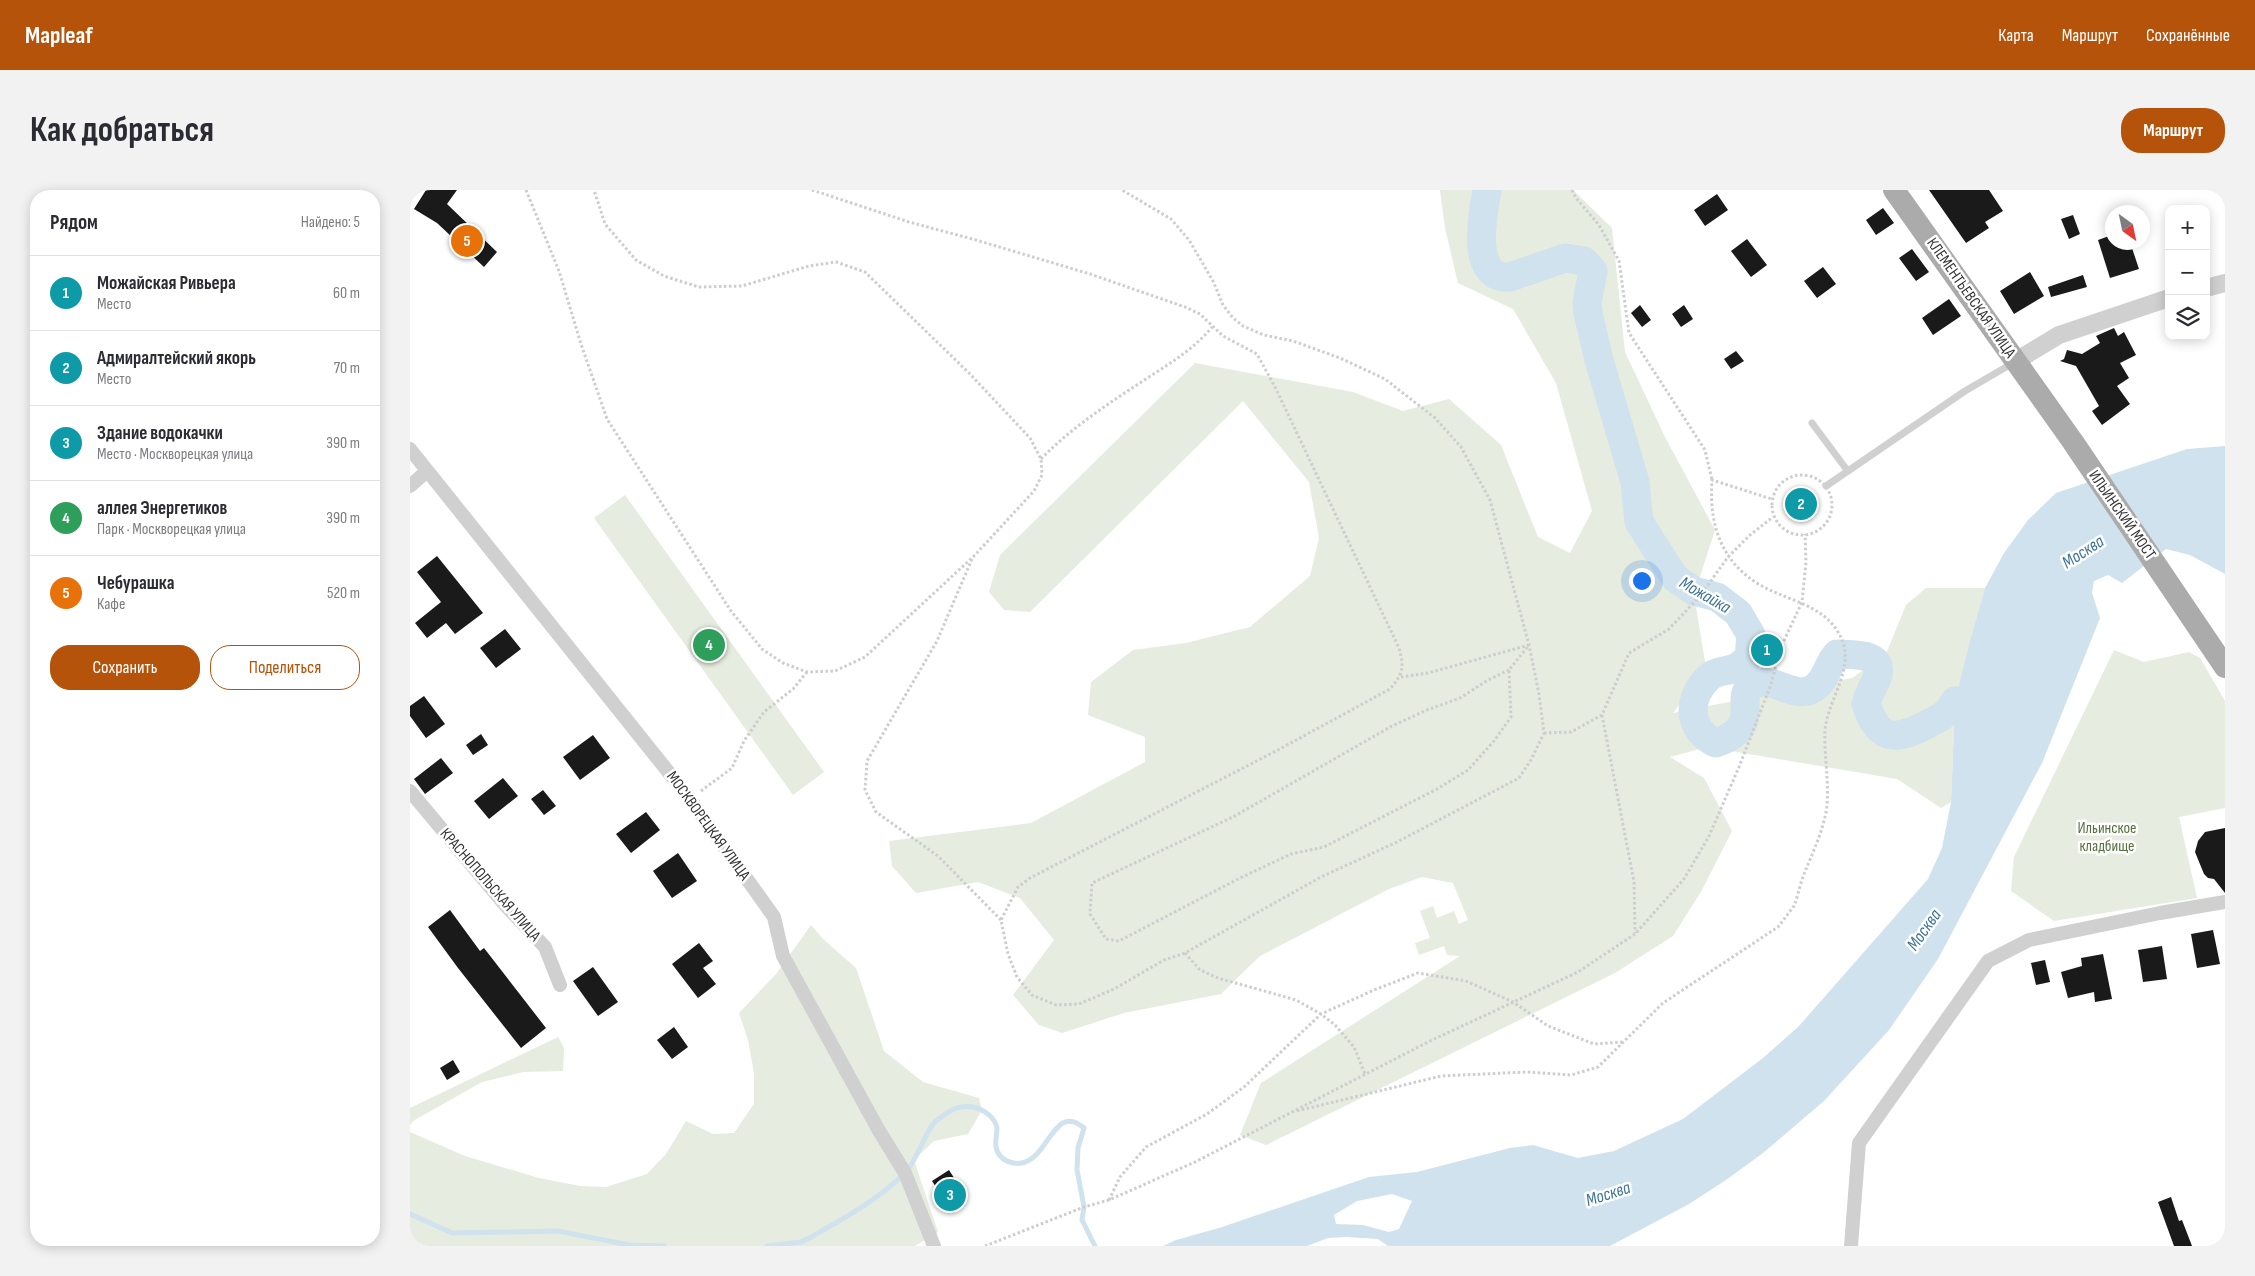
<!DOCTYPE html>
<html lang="ru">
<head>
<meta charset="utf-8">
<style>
	body { margin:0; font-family:"Sofia Sans Condensed",sans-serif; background:#f2f2f3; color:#2b2b33 }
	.controls { position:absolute; right:15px; top:15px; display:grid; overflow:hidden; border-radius:10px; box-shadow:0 2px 12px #0003 }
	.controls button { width:45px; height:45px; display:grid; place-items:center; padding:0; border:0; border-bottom:1px solid #e1e1e2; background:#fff; color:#2b2b33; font:25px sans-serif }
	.compass { position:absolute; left:1695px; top:15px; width:45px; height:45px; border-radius:50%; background:#fff; box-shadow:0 2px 12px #0003; rotate:147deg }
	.you { position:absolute; left:1231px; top:390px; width:18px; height:18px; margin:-12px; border:4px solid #fff; border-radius:50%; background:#1a73e8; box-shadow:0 0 0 8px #1a73e833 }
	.badge { display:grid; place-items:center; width:32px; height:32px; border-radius:50%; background:#b45309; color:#fff; font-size:16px; font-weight:700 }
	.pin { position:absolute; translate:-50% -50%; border:2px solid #fff; box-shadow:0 1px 5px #0006 }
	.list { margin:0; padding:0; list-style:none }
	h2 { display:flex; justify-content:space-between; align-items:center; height:65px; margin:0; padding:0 20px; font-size:21px }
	h2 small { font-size:16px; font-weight:400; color:#7c7c81 }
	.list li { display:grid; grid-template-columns:32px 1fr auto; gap:15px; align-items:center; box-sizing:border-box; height:75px; padding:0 20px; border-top:1px solid #e1e1e2 }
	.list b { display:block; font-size:19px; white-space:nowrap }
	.list p { margin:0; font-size:16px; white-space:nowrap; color:#7c7c81 }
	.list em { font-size:16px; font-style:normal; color:#7c7c81 }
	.actions { display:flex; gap:10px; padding:15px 20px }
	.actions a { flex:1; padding:11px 0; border:1px solid #b45309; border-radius:20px; text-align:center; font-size:18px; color:#b45309 }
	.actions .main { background:#b45309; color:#fff }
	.icon { flex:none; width:28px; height:28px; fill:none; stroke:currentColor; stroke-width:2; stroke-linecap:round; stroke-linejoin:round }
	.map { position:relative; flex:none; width:1815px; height:1056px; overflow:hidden; border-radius:20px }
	header { display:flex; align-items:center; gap:30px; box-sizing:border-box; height:70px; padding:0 25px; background:#b45309; color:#fff }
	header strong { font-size:24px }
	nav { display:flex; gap:28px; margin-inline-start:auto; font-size:18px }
	.intro { display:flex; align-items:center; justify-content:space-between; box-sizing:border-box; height:120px; padding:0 30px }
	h1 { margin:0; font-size:35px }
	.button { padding:12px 22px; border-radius:20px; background:#b45309; color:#fff; font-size:18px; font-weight:700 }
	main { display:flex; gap:30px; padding:0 30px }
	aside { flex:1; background:#fff; border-radius:20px; box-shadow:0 2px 12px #0003 }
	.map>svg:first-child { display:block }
	.green { fill:#e6ecdf }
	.water { fill:#cfe2ee; fill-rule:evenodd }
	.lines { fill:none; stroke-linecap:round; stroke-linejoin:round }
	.stream { stroke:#cfe2ee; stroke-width:5 }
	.river { stroke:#cfe2ee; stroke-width:29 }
	.building { fill:#1a1a1a }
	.path { stroke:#cdcdcd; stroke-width:3; stroke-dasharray:2.5 2.5; stroke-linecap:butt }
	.service { stroke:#d0d0d0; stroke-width:7 }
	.minor { stroke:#d0d0d0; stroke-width:14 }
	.tertiary { stroke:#d0d0d0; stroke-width:18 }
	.primary { stroke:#ababab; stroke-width:22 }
	.labels { text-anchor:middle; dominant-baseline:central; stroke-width:5; stroke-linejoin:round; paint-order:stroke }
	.street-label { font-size:16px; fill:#333; stroke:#fff }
	.park-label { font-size:16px; fill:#56703f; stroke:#fff }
	.water-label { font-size:18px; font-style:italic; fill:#3f7597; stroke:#fff }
</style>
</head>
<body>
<header>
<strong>Mapleaf</strong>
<nav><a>Карта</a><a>Маршрут</a><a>Сохранённые</a></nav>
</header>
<div class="intro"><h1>Как добраться</h1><a class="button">Маршрут</a></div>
<main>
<aside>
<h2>Рядом<small>Найдено: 5</small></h2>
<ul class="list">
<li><span class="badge" style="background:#0f9aa8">1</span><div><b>Можайская Ривьера</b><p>Место</p></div><em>60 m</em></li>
<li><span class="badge" style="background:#0f9aa8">2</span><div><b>Адмиралтейский якорь</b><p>Место</p></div><em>70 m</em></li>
<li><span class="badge" style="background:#0f9aa8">3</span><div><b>Здание водокачки</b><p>Место · Москворецкая улица</p></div><em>390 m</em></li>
<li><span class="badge" style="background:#2e9e5b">4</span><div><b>аллея Энергетиков</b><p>Парк · Москворецкая улица</p></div><em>390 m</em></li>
<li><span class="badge" style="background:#e8710a">5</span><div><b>Чебурашка</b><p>Кафе</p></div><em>520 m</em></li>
</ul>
<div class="actions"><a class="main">Сохранить</a><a>Поделиться</a></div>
</aside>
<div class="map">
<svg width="1815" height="1056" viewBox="0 0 1815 1056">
	<rect width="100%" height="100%" fill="#fff"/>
	<path class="green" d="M1030,0H1163L1202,38L1215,162L1255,247L1305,340L1284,405L1296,478L1263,523L1442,488L1476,464L1496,415L1516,398H1575L1545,511L1541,612L1531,618L1487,589L1297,557L1260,567L1294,588L1322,641L1292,700L1263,746L1205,783L856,955L830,945L851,893L1050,766L1037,765L1034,756L1009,765L1005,753L1020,748L1010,721L1023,716L1027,728L1044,721L1049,734L1058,730L1043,693L1012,687L979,699L850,766L811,804L714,823L652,843L629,835L603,805L644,750L610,708L568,692L506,703L482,676L479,651L621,633L735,572V547L678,525L681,492L723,460L776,453L840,437L900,386L909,348L899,292L833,211L620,422L594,420L579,402L590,365L785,173L943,202L993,221L1039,209L1091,255L1128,347L1160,363L1182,321L1146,193L1103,119L1048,93L1035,38Z
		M215,305L414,582L383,605L184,328Z
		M1704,460L1734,472L1779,462L1790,468L1815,511V618L1769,627L1787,708L1644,731L1601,701L1604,667Z
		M401,735L414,750L446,778L474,861L513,892L569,908L572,920L558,944L524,951L504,970L528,1042L505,1056H0V942L55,966L129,988L170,996L196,997L237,984L256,964L276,931L303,944L324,943L344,914V883L338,850L329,823L366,784Z
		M148,847L154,858L153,881L113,882L72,892L3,931L0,935V918Z"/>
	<path class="water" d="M1815,256V384L1780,365L1756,359L1712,393L1698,385L1684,391L1682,403L1690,428L1632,573L1528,769L1479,840L1414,911L1353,963L1316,990L1279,1014L1200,1056H978L968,1049L936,1047L918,1048L897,1056H753L766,1050L809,1038L959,987L1007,982L1100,958L1123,955L1168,968L1204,961L1273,929L1353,868L1389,836L1518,689L1532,658L1541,612L1545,511L1558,459L1575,398L1594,363L1618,330L1646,303L1777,259ZM982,1004L1002,1011L989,1039L979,1042L953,1035L926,1034L924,1025L947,1011Z"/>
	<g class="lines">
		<path class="stream" d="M0,1024L42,1043L148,1041L219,1055L254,1056
			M357,1056L391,1052L401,1047C433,1029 469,1009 495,983C508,969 516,939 526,931C538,922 547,914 563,917C573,919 585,927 587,938C587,944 585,951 586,957C588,969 601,975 612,973C639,968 644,912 674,938L668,958L667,980L674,1017L672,1030L685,1056"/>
		<path class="river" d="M1077,0C1073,23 1059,90 1100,87L1155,68L1174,71L1183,81L1177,113L1178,123L1189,170L1225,292L1229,332L1265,388L1284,401L1307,407L1328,423L1341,445L1339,467C1336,470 1331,475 1327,477C1318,482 1306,480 1298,488C1277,509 1277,540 1306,553C1353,537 1325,509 1340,497C1361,481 1383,512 1404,498C1417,490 1417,474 1427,464C1443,465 1476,462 1467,488C1463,497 1458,505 1456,514C1468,551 1485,551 1516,535C1531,527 1536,526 1545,511L1584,520"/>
	</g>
	<path class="building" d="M16,0H47L37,14L87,62L74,77L27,33L4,19Z
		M1519,0H1579L1593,21L1575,32L1579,38L1556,53Z
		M1307,4L1318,20L1295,36L1284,20Z
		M1473,18L1484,33L1466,45L1456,30Z
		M1663,25L1670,44L1659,49L1651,29Z
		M1702,45V52H1720L1729,79L1700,88L1688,50Z
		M1337,49L1357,75L1341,87L1321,61Z
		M1502,59L1519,82L1506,91L1489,68Z
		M1413,77L1426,94L1407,108L1394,91Z
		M1620,82L1634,106L1604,124L1590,101Z
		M1673,85L1677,97L1641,107L1638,97Z
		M1539,109L1551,126L1523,145L1512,128Z
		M1230,115L1241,130L1232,137L1221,123Z
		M1274,115L1283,129L1271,137L1262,124Z
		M1704,138L1708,146L1714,142L1726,165L1710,173L1719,188L1707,196L1720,214L1692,235L1682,221L1689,216L1666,176L1650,171L1654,169L1657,160L1672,164L1690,153L1686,146Z
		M1326,161L1334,171L1321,179L1314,169Z
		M27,366L73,423L45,444L36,433L17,448L5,433L31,412L7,382Z
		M95,439L111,459L86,478L70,458Z
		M14,506L35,534L16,548L0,526V516Z
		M71,544L78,555L63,565L56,555Z
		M183,545L200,568L170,590L153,567Z
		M31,568L43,583L15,604L4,589Z
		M93,588L108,606L79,629L64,611Z
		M133,600L146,616L134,625L121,609Z
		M236,622L250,640L221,663L206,644Z
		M1815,638V703L1804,689L1798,688L1794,684L1785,662L1788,651L1795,642Z
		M268,663L287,691L262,708L243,681Z
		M40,720L70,761L74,758L136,838L111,858L48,778L18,737Z
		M1803,740L1810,774L1787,778L1781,744Z
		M289,753L303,771L293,778L306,794L288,808L262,774Z
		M1752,756L1757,789L1733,792L1728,760Z
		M1693,764L1702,809L1685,812L1684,802L1658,808L1651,782L1672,776L1671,768Z
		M1635,770L1640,792L1626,795L1621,773Z
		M183,777L208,812L188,826L163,791Z
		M264,837L278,857L262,869L247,850Z
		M43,870L50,882L37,890L30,878Z
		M539,980L546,991L541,994L555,1015L543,1023L522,991Z
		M1761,1007L1769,1031L1772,1030L1782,1056H1764L1748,1012Z"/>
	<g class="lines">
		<path class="path" d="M116,0L149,81L171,154L197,229L321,421L352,459L373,473L397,482L425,481L455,467L564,366L624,301L632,285L631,269L620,248L560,184L455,82L426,72L399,76L332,96L289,97L254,86L226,70L195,34L184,0
			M402,0L499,32L566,50L680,84L775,117L790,124L813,146L847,164L866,199L989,458C994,477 994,483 980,499L866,561L620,688L608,697L591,730L598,764L607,787L622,805L646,815L669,814L704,799L754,770L775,763L911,687L987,652L1109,588L1121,570L1134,543L1129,504L1119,455L1080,310L1051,257L1025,228L975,189L930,168L883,151L854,145L833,136L823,128L813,115L803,91L779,50L761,29L712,0
			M1162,0L1166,8L1189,35L1209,71L1219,143L1295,260L1302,290
			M631,269C663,236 701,212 739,187C762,172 784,159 802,137
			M1362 315a30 30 0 1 1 60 0a30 30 0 1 1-60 0Z
			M562,369L527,451L457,571L455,600L466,622L528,666L591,730
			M1099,480L1078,490L1050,508L1017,520L982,536L823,627L682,693L680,724L696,749L709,751L830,688L881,664L914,657L1027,599L1058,580L1084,551L1101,527L1099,480L1119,455
			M991,487L1018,483L1119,455
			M1192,525L1224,692L1225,743
			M1134,543L1161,542L1192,525L1219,463L1259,439L1290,406L1318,367L1340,345L1363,327
			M291,601L322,578L334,551L354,522L383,499L397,482
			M775,763L790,780L808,788L886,810L911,824L925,835L944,857L955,884
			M887,921L1031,886L1116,882L1161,885L1188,877L1253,813L1368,737L1384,716C1388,706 1390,694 1394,684C1403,662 1414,639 1417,616C1419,590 1414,565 1415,540C1418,507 1449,475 1428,442C1415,420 1390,413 1369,404C1317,384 1298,343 1302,290L1362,309
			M699,1010L710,987L736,957L797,924L834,897L911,824L964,800L1008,783L1056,791L1103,812L1138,836L1184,854L1212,852
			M575,1056L674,1017L699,1010L785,972L1020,851L1168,782L1225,744L1274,689L1299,646L1329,577L1360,497L1372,455L1392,412L1396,372L1395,344"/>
		<path class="service" d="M1402,233L1437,280
			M1416,296L1555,201L1603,173"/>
		<path class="minor" d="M0,259L280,609L364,727L373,766L468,939L495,983L524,1056
			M0,296L17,281
			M0,601L96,716L135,757L150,795
			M1441,1056L1449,953L1578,771L1619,750L1750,723L1815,712"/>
		<path class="tertiary" d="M1796,98L1815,93
			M1606,171L1649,145L1759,108"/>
		<path class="primary" d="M1484,0L1663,252L1815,477"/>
	</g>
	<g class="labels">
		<g class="street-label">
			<text transform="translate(1561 108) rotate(55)">КЛЕМЕНТЬЕВСКАЯ УЛИЦА</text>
			<text transform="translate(1712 325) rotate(55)">ИЛЬИНСКИЙ МОСТ</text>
			<text transform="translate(298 636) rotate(54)">МОСКВОРЕЦКАЯ УЛИЦА</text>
			<text transform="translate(80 695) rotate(49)">КРАСНОПОЛЬСКАЯ УЛИЦА</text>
		</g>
		<g class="park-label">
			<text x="1697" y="638">Ильинское<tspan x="1697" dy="18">кладбище</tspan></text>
		</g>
		<g class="water-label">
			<text transform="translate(1673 362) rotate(-33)">Москва</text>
			<text transform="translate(1295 405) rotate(30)">Можайка</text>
			<text transform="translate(1514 740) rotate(-55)">Москва</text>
			<text transform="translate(1198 1004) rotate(-18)">Москва</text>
		</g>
	</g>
</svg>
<div class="controls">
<button>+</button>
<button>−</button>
<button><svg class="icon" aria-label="layers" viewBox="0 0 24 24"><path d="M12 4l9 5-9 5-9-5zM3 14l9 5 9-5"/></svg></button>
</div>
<svg class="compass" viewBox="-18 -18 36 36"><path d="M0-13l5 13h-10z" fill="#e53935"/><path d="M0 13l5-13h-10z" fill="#7c7c81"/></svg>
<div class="you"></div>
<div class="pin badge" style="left:1357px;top:460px;background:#0f9aa8">1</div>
<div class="pin badge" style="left:1391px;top:314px;background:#0f9aa8">2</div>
<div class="pin badge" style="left:540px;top:1005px;background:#0f9aa8">3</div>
<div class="pin badge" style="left:299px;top:455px;background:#2e9e5b">4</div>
<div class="pin badge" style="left:57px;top:51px;background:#e8710a">5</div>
</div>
</main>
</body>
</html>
